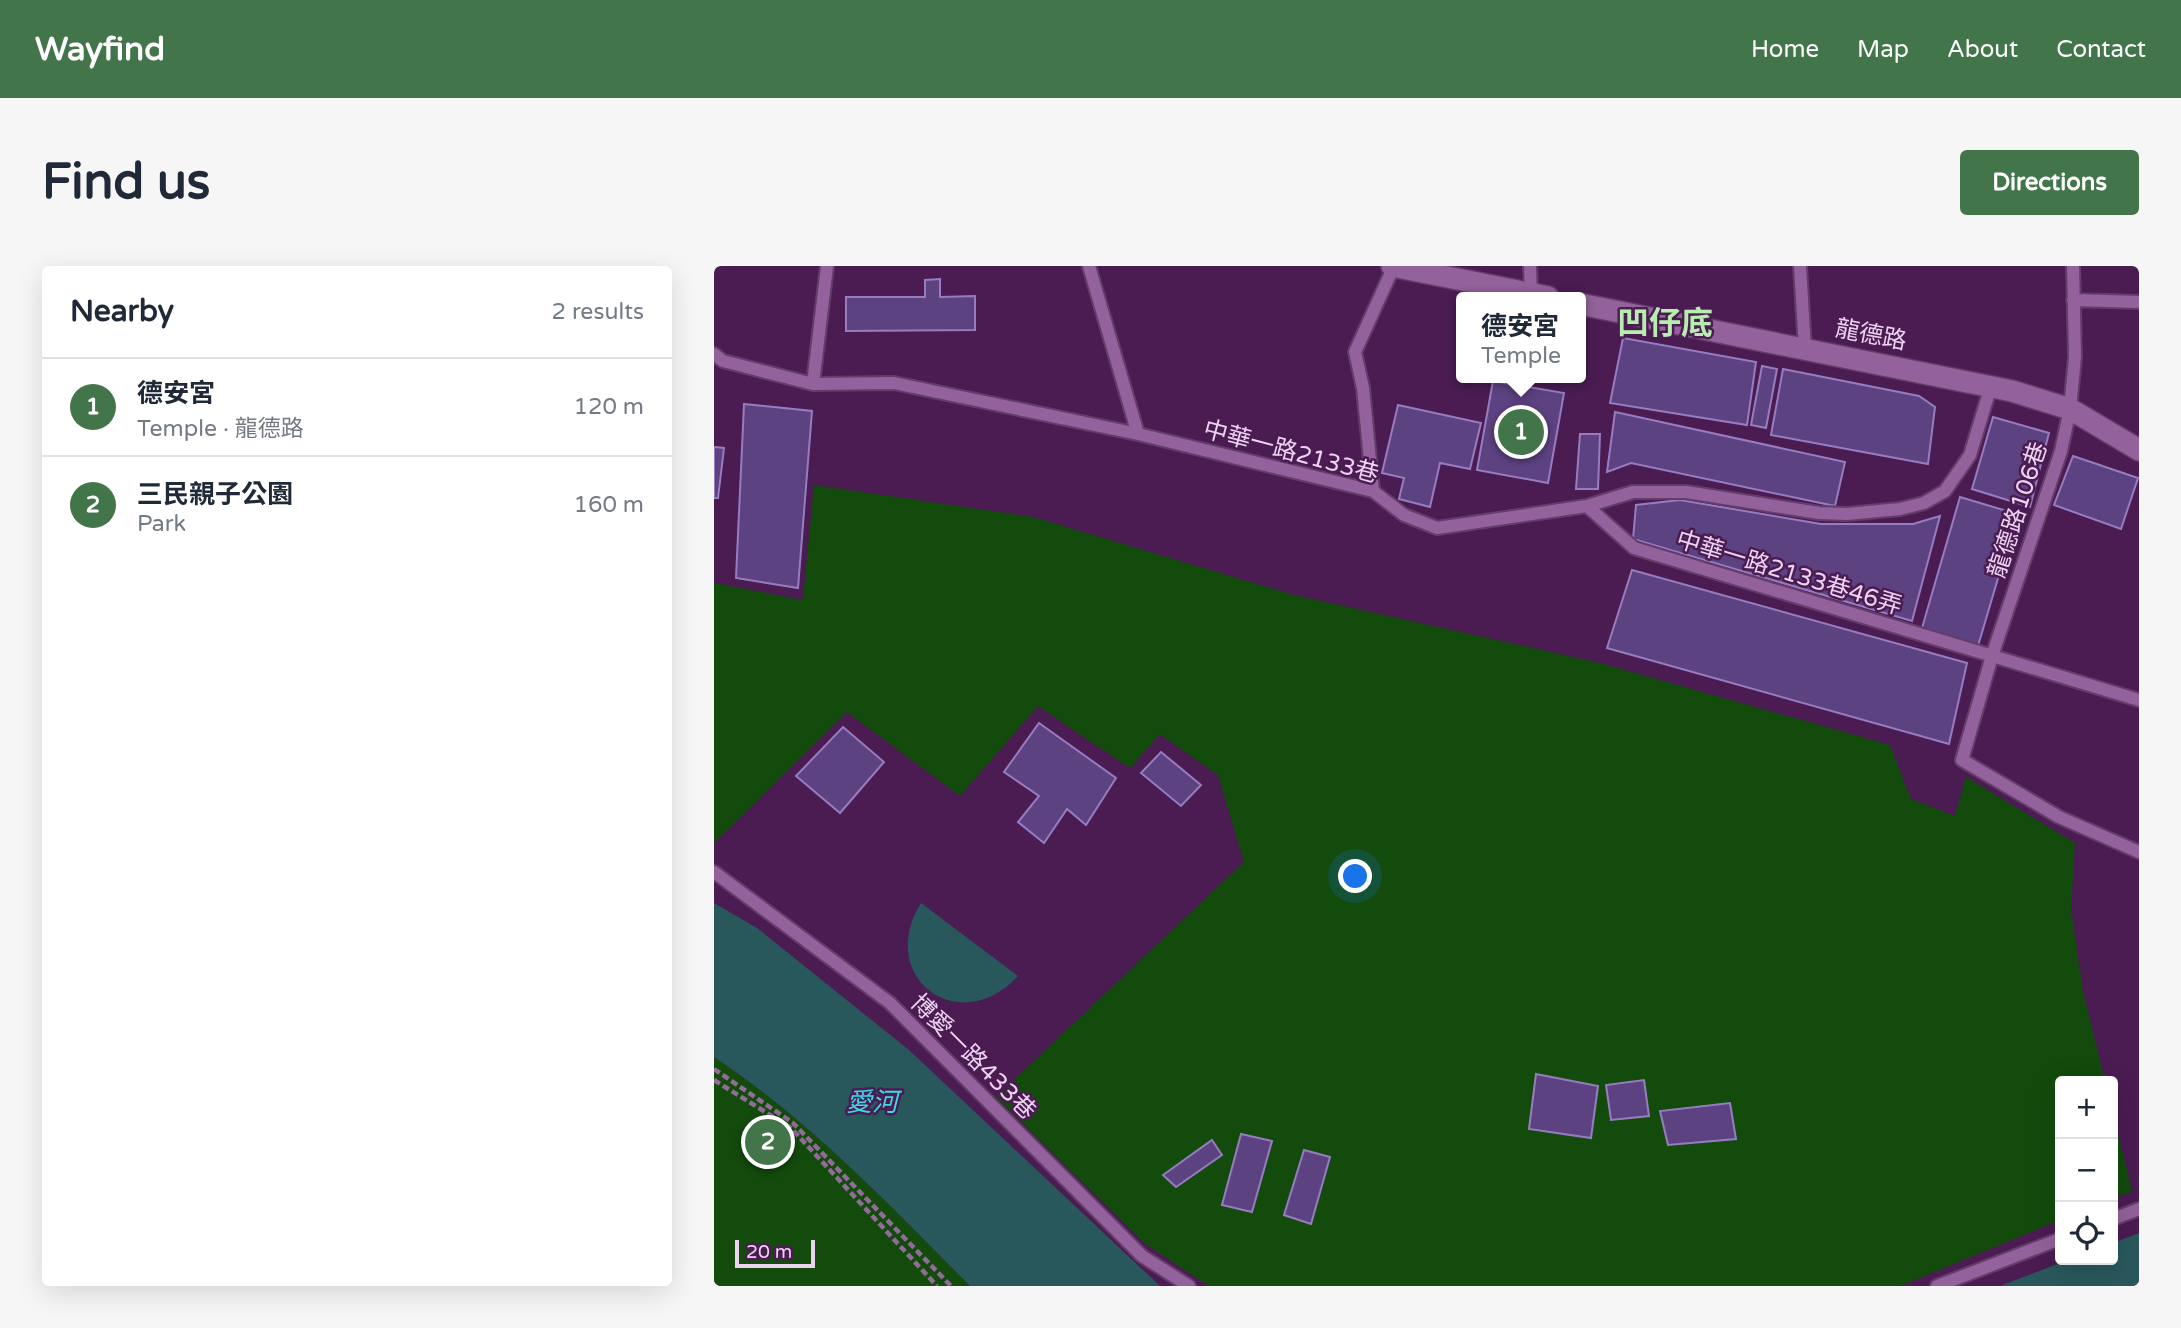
<!DOCTYPE html>
<html lang="en">
<head>
<meta charset="utf-8">
<style>
	body { margin:0; font-family:"Varela Round","Noto Sans TC",sans-serif; background:#f6f6f7; color:#1f2937 }
	.controls { position:absolute; right:21px; bottom:21px; display:grid; overflow:hidden; border-radius:7px; box-shadow:0 7px 28px #0002 }
	.controls button { width:63px; height:63px; display:grid; place-items:center; padding:0; border:0; border-bottom:2px solid #e0e1e3; background:#fff; color:#1f2937; font:35px sans-serif }
	.scale { position:absolute; left:21px; bottom:18px; width:80px; box-sizing:border-box; padding-left:7px; border:4px solid #edd2f1; border-top:0; font-size:19px; line-height:24px; white-space:nowrap; color:#edd2f1; -webkit-text-stroke:5px #4a1c52; paint-order:stroke }
	.you { position:absolute; left:642px; top:611px; width:24px; height:24px; margin:-18px; border:5px solid #fff; border-radius:50%; background:#1a73e8; box-shadow:0 0 0 10px #1a73e833 }
	.badge { display:grid; place-items:center; width:46px; height:46px; border-radius:50%; background:#42754a; color:#fff; font-size:23px; font-weight:700 }
	.pin { position:absolute; translate:-50% -50%; border:4px solid #fff; box-shadow:0 2px 7px #0006 }
	.popup { position:absolute; left:742px; top:26px; width:130px; height:91px; box-sizing:border-box; display:grid; place-content:center; border-radius:7px; background:#fff; filter:drop-shadow(0 2px 5px #0005); font-size:23px; white-space:nowrap; color:#747a83 }
	.popup b { font-size:26px; color:#1f2937 }
	.popup::after { content:''; position:absolute; left:50%; top:100%; margin-left:-14px; border:14px solid transparent; border-top-color:#fff }
	.list { margin:0; padding:0; list-style:none }
	h2 { display:flex; justify-content:space-between; align-items:center; height:91px; margin:0; padding:0 28px; font-size:30px }
	h2 small { font-size:23px; font-weight:400; color:#747a83 }
	.list li { display:grid; grid-template-columns:46px 1fr auto; gap:21px; align-items:center; box-sizing:border-box; height:98px; padding:0 28px; border-top:2px solid #e0e1e3 }
	.list b { display:block; font-size:26px; white-space:nowrap }
	.list p { margin:0; font-size:23px; white-space:nowrap; color:#747a83 }
	.list em { font-size:23px; font-style:normal; color:#747a83 }
	.icon { flex:none; width:38px; height:38px; fill:none; stroke:currentColor; stroke-width:2; stroke-linecap:round; stroke-linejoin:round }
	.map { position:relative; flex:none; width:1425px; height:1020px; overflow:hidden; border-radius:7px }
	header { display:flex; align-items:center; gap:42px; box-sizing:border-box; height:98px; padding:0 35px; background:#42754a; color:#fff }
	header strong { font-size:33px }
	nav { display:flex; gap:38px; margin-inline-start:auto; font-size:24px }
	.intro { display:flex; align-items:center; justify-content:space-between; box-sizing:border-box; height:168px; padding:0 42px }
	h1 { margin:0; font-size:49px }
	.button { padding:18px 32px; border-radius:7px; background:#42754a; color:#fff; font-size:24px; font-weight:700 }
	main { display:flex; gap:42px; padding:0 42px }
	aside { flex:1; background:#fff; border-radius:7px; box-shadow:0 7px 28px #0002 }
	.map>svg:first-child { display:block }
	.green { fill:#134b0c }
	.water { fill:#29585c }
	.building { fill:#5c4280; stroke:#977dc0; stroke-width:2 }
	.lines { fill:none; stroke-linecap:round; stroke-linejoin:round }
	.service-casing { stroke:#643c6a; stroke-width:16 }
	.minor-casing { stroke:#643c6a; stroke-width:24 }
	.path { stroke:#926c98; stroke-width:4.5; stroke-dasharray:7 3.5; stroke-linecap:butt }
	.service { stroke:#93619b; stroke-width:12 }
	.minor { stroke:#93619b; stroke-width:21 }
	.labels { text-anchor:middle; dominant-baseline:central; stroke-width:5; stroke-linejoin:round; paint-order:stroke }
	.street-label { font-size:24px; fill:#edd2f1; stroke:#4a1c52 }
	.water-label { font-size:26px; font-style:italic; fill:#39dbe6; stroke:#4a1c52 }
	.district-label { font-size:32px; font-weight:bold; fill:#b7eeb0; stroke:#4a1c52 }
</style>
</head>
<body>
<header>
<strong>Wayfind</strong>
<nav><a>Home</a><a>Map</a><a>About</a><a>Contact</a></nav>
</header>
<div class="intro"><h1>Find us</h1><a class="button">Directions</a></div>
<main>
<aside>
<h2>Nearby<small>2 results</small></h2>
<ul class="list">
<li><span class="badge">1</span><div><b>德安宮</b><p>Temple · 龍德路</p></div><em>120 m</em></li>
<li><span class="badge">2</span><div><b>三民親子公園</b><p>Park</p></div><em>160 m</em></li>
</ul>
</aside>
<div class="map">
<svg width="1425" height="1020" viewBox="0 0 1425 1020">
	<rect width="100%" height="100%" fill="#4a1c52"/>
	<path class="green" d="M100,219L319,251L580,329L886,397L1176,479L1197,533L1241,550L1252,511L1361,577L1357,644L1369,725L1391,815H1346V954L1186,1020H495L430,977L282,831L530,596L504,509L446,468L416,502L324,440L246,530L133,446L0,577V317L89,334Z
		M0,791C95,854 176,939 256,1020H0Z
		M1399,847L1418,925L1399,933Z"/>
	<path class="water" d="M0,637L43,662L195,784L446,1020H256C176,939 95,854 0,791Z
		M207,637L304,710C245,774 161,711 207,637Z
		M1425,967V1020H1286L1354,994H1399V977Z"/>
	<path class="building" d="M226,13V31L261,30V64L132,65V31H211V14Z
		M909,72L1042,96L1033,159L896,137Z
		M1048,100L1063,103L1052,162L1037,159Z
		M1069,103L1205,130L1221,141L1214,198L1057,169Z
		M779,115L850,127L834,217L763,204Z
		M30,138L98,145L84,322L22,312Z
		M684,139L767,157L756,203L726,197L716,241L685,233L690,212L668,207Z
		M901,146L1131,196L1121,240L917,197L893,206Z
		M1279,151L1335,167L1316,241L1258,223Z
		M866,168H886L884,223H862Z
		M0,181L10,182L4,232H0Z
		M1359,190L1424,212L1407,263L1340,239Z
		M1246,231L1303,248L1264,380L1208,362Z
		M966,234L1107,258H1199L1226,250L1198,355L919,273L922,239Z
		M918,304L1253,397L1235,478L893,382Z
		M325,457L402,512L372,559L353,543L330,577L304,556L325,530L290,506Z
		M129,461L170,496L126,547L82,510Z
		M447,486L487,519L467,540L427,507Z
		M822,808L884,820L877,872L815,863Z
		M930,814L935,850L897,854L892,819Z
		M1016,837L1022,873L954,879L946,845Z
		M527,868L558,875L538,946L508,939Z
		M498,874L508,889L462,921L449,909Z
		M590,884L616,891L597,958L570,949Z"/>
	<g class="lines">
		<g class="service-casing">
			<path id="service" d="M375,0L424,168
				M816,0L817,28
				M1086,0L1091,83
				M1359,0L1361,91L1356,143L1347,185L1278,390L1248,494L1345,551L1425,586
				M1359,34L1425,36
				M0,88L9,95L99,118L180,117L424,168L659,225L690,249L723,262L873,240L919,226H972L1105,247L1133,248L1186,243L1210,237L1231,225L1256,189L1277,120
				M99,118L113,0
				M659,225L649,122L641,86L680,0
				M873,240L920,282L1425,434
				M0,606L176,737L428,990L475,1020
				M1399,953L1425,943
				M1223,1020L1346,973"/>
		</g>
		<g class="minor-casing">
			<path id="minor" d="M678,0L834,31
				M866,38L1298,125L1356,143L1425,184"/>
		</g>
		<path class="path" d="M0,803L79,857L237,1020
			M0,814L77,862L223,1020"/>
		<use href="#service" class="service"/>
		<use href="#minor" class="minor"/>
	</g>
	<g class="labels">
		<g class="street-label">
			<text transform="translate(1157 69) rotate(11)">龍德路</text>
			<text transform="translate(577 186) rotate(15)">中華一路2133巷</text>
			<text transform="translate(1304 244) rotate(-72)">龍德路106巷</text>
			<text transform="translate(1075 307) rotate(17)">中華一路2133巷46弄</text>
			<text transform="translate(259 791) rotate(45)">博愛一路433巷</text>
		</g>
		<g class="water-label">
			<text x="158" y="836">愛河</text>
		</g>
		<g class="district-label">
			<text x="951" y="58">凹仔底</text>
		</g>
	</g>
</svg>
<div class="controls">
<button>+</button>
<button>−</button>
<button><svg class="icon" aria-label="locate" viewBox="0 0 24 24"><circle cx="12" cy="12" r="6"/><path d="M12 2v4M12 18v4M2 12h4M18 12h4"/></svg></button>
</div>
<div class="scale">20 m</div>
<div class="you"></div>
<div class="pin badge" style="left:807px;top:166px">1</div>
<div class="popup"><b>德安宮</b>Temple</div>
<div class="pin badge" style="left:54px;top:876px">2</div>
</div>
</main>
</body>
</html>
